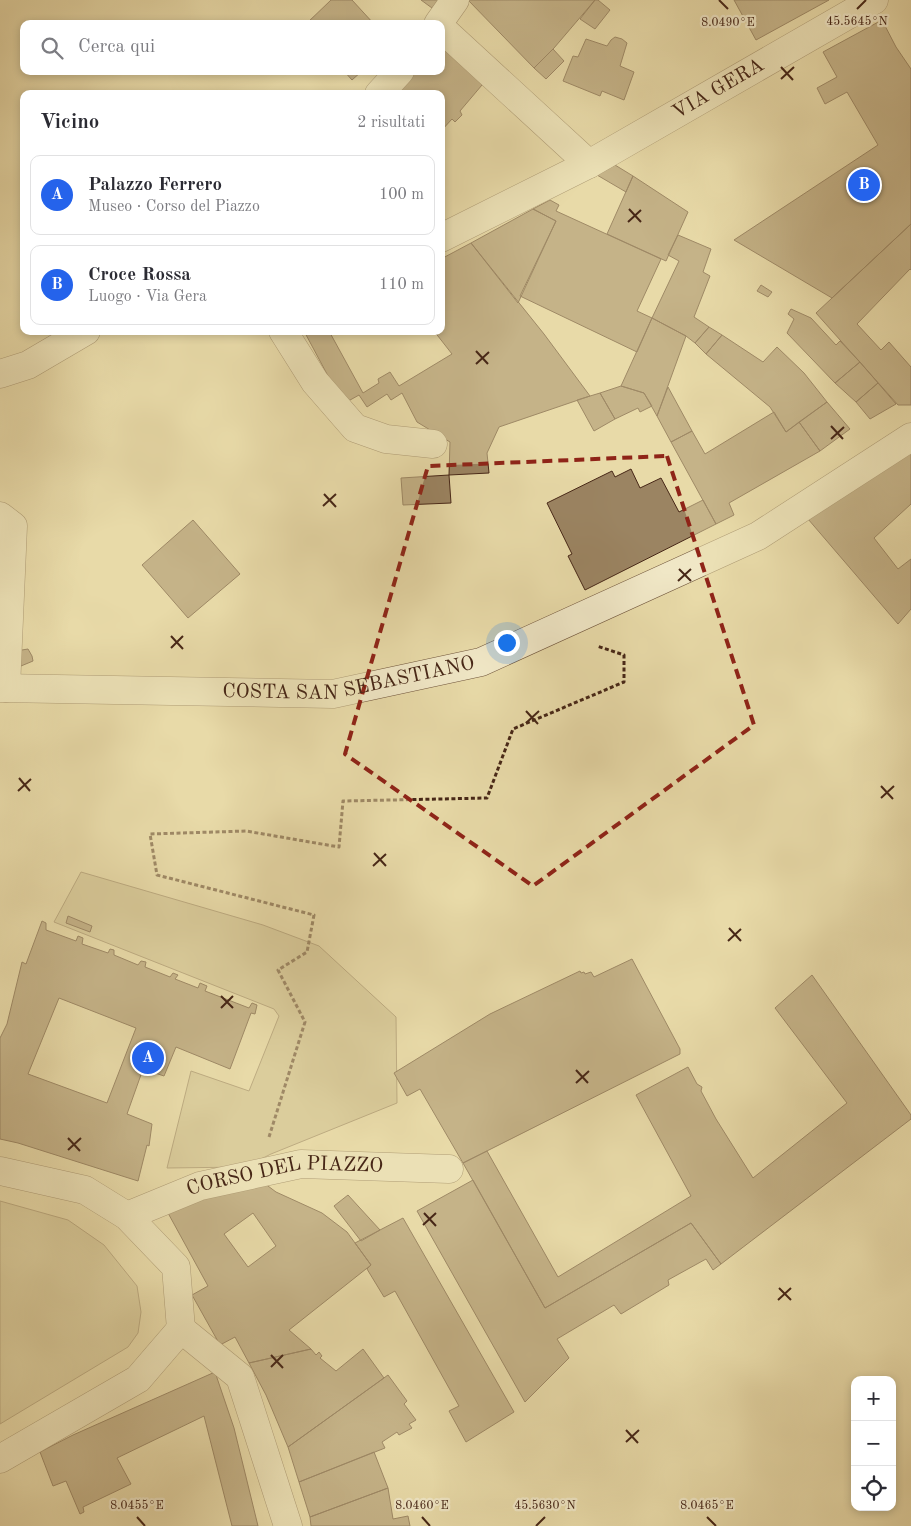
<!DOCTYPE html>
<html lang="it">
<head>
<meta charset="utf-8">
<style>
	body { margin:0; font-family:"Old Standard TT",serif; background:#f2f2f3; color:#2b2b33 }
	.controls { position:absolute; right:15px; bottom:15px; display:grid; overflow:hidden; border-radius:10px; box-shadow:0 2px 8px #0003 }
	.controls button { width:45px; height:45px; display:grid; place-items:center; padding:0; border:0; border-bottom:1px solid #e1e1e2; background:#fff; color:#2b2b33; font:25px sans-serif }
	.you { position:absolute; left:506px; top:642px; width:18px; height:18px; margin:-12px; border:4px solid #fff; border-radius:50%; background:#1a73e8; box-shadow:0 0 0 8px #1a73e833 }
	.badge { display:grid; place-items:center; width:32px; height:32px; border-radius:50%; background:#2563eb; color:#fff; font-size:16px; font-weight:700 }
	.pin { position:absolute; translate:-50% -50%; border:2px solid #fff; box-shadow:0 1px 5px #0006 }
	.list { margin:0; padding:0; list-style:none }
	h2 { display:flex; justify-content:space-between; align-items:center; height:65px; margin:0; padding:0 20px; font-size:21px }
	h2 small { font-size:16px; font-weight:400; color:#7c7c81 }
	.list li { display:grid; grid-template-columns:32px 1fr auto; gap:15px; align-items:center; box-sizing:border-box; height:80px; margin:0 10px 10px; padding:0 10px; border:1px solid #e1e1e2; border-radius:10px }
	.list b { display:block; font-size:19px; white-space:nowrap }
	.list p { margin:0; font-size:16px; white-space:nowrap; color:#7c7c81 }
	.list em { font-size:16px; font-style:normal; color:#7c7c81 }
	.icon { flex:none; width:28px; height:28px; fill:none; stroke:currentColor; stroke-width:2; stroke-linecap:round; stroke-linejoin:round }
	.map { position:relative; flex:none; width:911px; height:1526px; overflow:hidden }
	.search { position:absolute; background:#fff; box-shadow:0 2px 8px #0003; left:20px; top:20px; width:425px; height:55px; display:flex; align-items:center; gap:12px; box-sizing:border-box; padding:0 18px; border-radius:10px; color:#7c7c81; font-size:19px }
	.panel { position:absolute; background:#fff; box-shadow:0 2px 8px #0003; left:20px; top:90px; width:425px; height:245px; border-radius:10px }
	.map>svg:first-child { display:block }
	.green { fill:#cdbc8f; stroke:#8a7253 }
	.building { fill:#9b8462; stroke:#472717; fill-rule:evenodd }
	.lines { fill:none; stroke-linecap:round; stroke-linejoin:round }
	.street-casing { stroke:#6f543b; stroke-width:29 }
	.path { stroke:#472717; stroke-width:3; stroke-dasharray:4 2.5; stroke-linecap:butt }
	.street { stroke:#f0e7c6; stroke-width:28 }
	.marked { fill:none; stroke:#8f2418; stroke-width:4; stroke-dasharray:10 6; stroke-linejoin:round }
	.ticks { fill:none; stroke:#472717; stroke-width:2 }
	.labels { text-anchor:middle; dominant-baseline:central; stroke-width:4.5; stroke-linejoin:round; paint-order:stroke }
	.street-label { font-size:20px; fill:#472717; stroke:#f0e7c6 }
	.ticks-label { font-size:12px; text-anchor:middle; fill:#472717; stroke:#f0e7c6; stroke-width:4.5; stroke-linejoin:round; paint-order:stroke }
</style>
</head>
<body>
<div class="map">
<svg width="911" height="1526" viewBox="0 0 911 1526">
	<rect width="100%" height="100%" fill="#e8daa8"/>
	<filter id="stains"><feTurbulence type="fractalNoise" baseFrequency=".004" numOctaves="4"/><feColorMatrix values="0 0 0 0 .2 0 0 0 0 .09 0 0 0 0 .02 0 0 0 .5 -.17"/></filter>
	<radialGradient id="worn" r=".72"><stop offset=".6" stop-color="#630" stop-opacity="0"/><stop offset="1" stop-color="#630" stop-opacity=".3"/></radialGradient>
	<path class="green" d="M81,872L263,925L319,946L396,1017L397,1103L271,1154L245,1167L167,1168L191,1071L249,1091L279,1016L274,1009L54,922Z
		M0,1201L68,1220L104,1245L137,1286L141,1312L138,1333L128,1347L0,1424Z"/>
	<path class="building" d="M331,0H352L374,24H306Z
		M421,0H438L432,8Z
		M468,0H595L554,48L534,68Z
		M595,0H598L610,10L595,29L580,19Z
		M734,0H829L756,40Z
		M882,20L896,47L911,69V224L832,298L734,240L878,145L847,92L825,104L817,88L837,77L823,52Z
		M615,37L622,39L627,43L620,66L634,72L624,100L602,91L600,96L563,81L573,56L578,57L586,39L607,46L611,40Z
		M441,47H444L482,85L460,111L462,115L455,122L452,119L441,131V94H392L410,71H441Z
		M553,49L564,61L546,79L534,68Z
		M344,71H362L352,80Z
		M615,165L633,176L626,192L597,175Z
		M633,176L688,212L666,261L607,234Z
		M550,200L559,205L556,211L661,259L637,311L652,318L637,352L520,296L556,221L533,209Z
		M533,209L556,221L518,303L471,243Z
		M911,224V270L910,269L857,324L881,350L889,342L911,367V405H898L816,313Z
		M678,235L711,249L703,272L710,276L694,317L709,327L695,343L686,336L652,318L679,261L668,255Z
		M471,243L544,334L590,396L499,427L487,453L489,473L449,475L450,442L417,422L402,393L391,400L387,394L367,407L359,395L343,404L304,331H329L363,393L379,383L378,379L390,372L399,386L452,354L434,331H441V259Z
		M761,285L772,292L768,297L757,291Z
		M791,309L811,318L836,345L840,341L860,362L835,383L787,333L794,319L788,314Z
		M652,318L686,336L657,416L644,393L621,386Z
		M709,327L722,335L706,354L695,343Z
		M722,335L763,362L777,347L804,373L827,402L786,432L770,407L706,354Z
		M860,362L878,383L856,402L835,383Z
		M878,383L896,404L870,419L856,402Z
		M621,386L644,393L652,406L640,412L638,408L615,419L600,393Z
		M668,387L692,431L671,442L657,416Z
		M600,393L615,419L594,431L577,400Z
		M827,402L850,429L820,451L799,422Z
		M774,412L786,432L799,422L820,451L729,503L734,515L716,524L671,442L692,431L705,454Z
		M911,452V504L874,538L898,569L911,559V609L898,624L808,519Z
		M631,469L640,488L661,478L679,512L703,500L716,524L585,590L568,556L572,554L547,503L612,471L615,477Z
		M449,475L451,503L403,505L401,478Z
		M193,520L240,574L188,618L142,565Z
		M28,649L32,656L33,661L21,666L16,651Z
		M68,916L92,926L90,932L66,923Z
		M42,921L46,923V930L76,941L78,936L83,938L82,944L108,953L110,949L114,950V955L138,965L141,961L146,962L145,967L170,977L173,973L178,975L175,979L198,988L200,983L207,986L205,991L249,1008L252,1003L257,1005L255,1014L251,1013L230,1069L176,1047L164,1076L143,1069L127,1114L152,1124L149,1146L147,1145L138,1181L18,1143L0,1139V1038L7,1024L22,962L26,964ZM59,998L136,1028L107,1103L28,1074Z
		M632,959L680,1049V1054L463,1163L420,1089L407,1096L394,1073L490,1014L580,971L581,973L584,972L585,974L591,972L594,977Z
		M812,975L911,1115V1119L721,1264L691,1223L545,1308L463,1163L487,1151L558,1277L691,1196L636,1095L688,1067L697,1084L702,1087L701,1091L716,1119L753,1178L847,1103L775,1008Z
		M260,1180L276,1192L322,1213L347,1232L371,1265L289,1330L311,1349L249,1363L235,1337L220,1345L192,1295L208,1286L168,1213L204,1195ZM253,1213L276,1246L248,1267L224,1234Z
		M473,1180L545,1308L691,1223L721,1264L713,1270L706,1259L668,1280L669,1285L621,1314L614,1305L557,1339L569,1358L525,1402L417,1211Z
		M348,1195L380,1230L361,1241L334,1206Z
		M403,1218L514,1412L466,1442L449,1411L459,1406L395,1291L384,1297L367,1269L371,1265L355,1243Z
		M311,1349L316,1355L319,1352L322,1356L320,1358L336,1371L363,1349L384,1378L288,1447L266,1395L249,1363Z
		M215,1372L234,1428L258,1526H232L204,1416L117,1458L131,1484L83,1507L84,1512L80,1514L66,1481L53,1486L40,1452L73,1435Z
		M388,1375L407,1401L404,1404L416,1420L409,1424L412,1428L399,1435L397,1432L382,1442L385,1448L299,1482L288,1447Z
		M374,1452L388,1488L310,1517L299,1482Z
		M388,1488L393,1519L408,1516L410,1526H311L310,1517Z"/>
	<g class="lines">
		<g class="street-casing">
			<g id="street">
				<path d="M438,24L455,0"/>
				<path d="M441,28L589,164"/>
				<path d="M379,94L400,71"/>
				<path id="s1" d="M441,238L589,164L874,0"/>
				<path d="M283,331L315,382L355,428L386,439L433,444"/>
				<path d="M0,374L28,365L86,331"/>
				<path d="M0,516L13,526L6,688"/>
				<path id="s2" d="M0,688L333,694L481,662L758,536L911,437"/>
				<path d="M0,1171L85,1190L127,1216L176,1267L181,1329"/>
				<path id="s3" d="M127,1216L200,1186L301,1164L449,1169"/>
				<path d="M181,1329L240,1377L288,1526"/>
				<path d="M0,1459L138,1379L181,1329"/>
			</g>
		</g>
		<path class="path" d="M269,1137L305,1022L278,970L307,952L314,915L157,875L150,834L246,831L339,847L343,801L487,798L513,729L624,682V655L597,646"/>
		<use href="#street" class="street"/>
	</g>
	<path d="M0 0H911V1526H0ZM667,456L754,725L533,886L345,754L428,466Z" fill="#e8daa8" fill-opacity=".55" fill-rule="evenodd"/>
	<path class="marked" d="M667,456L754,725L533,886L345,754L428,466Z"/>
	<path class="ticks" d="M719,0L728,9M857,9L866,0M781,67L793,80M781,79L794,67M629,209L641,222M628,222L641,210M476,351L488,364M476,364L489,352M831,426L843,439M831,439L844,427M324,494L336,507M323,506L336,494M679,569L691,581M678,581L691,569M171,636L183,649M171,648L183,636M526,711L538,724M526,723L539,711M19,778L30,791M881,786L893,799M18,791L31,779M881,798L894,786M374,853L386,866M373,866L386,854M729,928L741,941M728,941L741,929M221,996L233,1008M221,1008L233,996M576,1070L588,1083M576,1083L589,1071M68,1138L80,1151M68,1150L81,1138M424,1213L436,1226M423,1225L436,1213M779,1288L791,1300M778,1300L791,1288M271,1355L283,1368M271,1367L283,1355M626,1430L638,1443M626,1442L639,1430M137,1517L145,1526M422,1517L430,1526M707,1517L716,1526M536,1526L545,1517"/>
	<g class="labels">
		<g class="street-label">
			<text stroke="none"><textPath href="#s1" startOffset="315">VIA GERA</textPath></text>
			<text stroke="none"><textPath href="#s2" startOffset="350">COSTA SAN SEBASTIANO</textPath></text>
			<text stroke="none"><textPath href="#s3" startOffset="165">CORSO DEL PIAZZO</textPath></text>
		</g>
	</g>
	<g class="ticks-label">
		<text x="857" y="25">45.5645°N</text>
		<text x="728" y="26">8.0490°E</text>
		<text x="137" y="1509">8.0455°E</text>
		<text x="422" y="1509">8.0460°E</text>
		<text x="707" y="1509">8.0465°E</text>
		<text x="545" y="1509">45.5630°N</text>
	</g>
	<rect width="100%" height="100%" filter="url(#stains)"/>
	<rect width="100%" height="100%" fill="url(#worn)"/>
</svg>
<div class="controls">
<button>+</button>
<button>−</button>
<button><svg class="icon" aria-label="locate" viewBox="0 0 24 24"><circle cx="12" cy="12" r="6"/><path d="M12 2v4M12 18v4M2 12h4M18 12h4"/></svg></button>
</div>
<div class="you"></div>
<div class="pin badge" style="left:148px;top:1058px">A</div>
<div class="pin badge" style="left:864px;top:185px">B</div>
<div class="search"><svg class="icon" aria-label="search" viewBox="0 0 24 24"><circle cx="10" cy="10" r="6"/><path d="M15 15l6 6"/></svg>Cerca qui</div>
<section class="panel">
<h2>Vicino<small>2 risultati</small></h2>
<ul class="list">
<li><span class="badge">A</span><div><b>Palazzo Ferrero</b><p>Museo · Corso del Piazzo</p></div><em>100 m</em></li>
<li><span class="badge">B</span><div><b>Croce Rossa</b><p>Luogo · Via Gera</p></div><em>110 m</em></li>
</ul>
</section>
</div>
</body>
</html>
